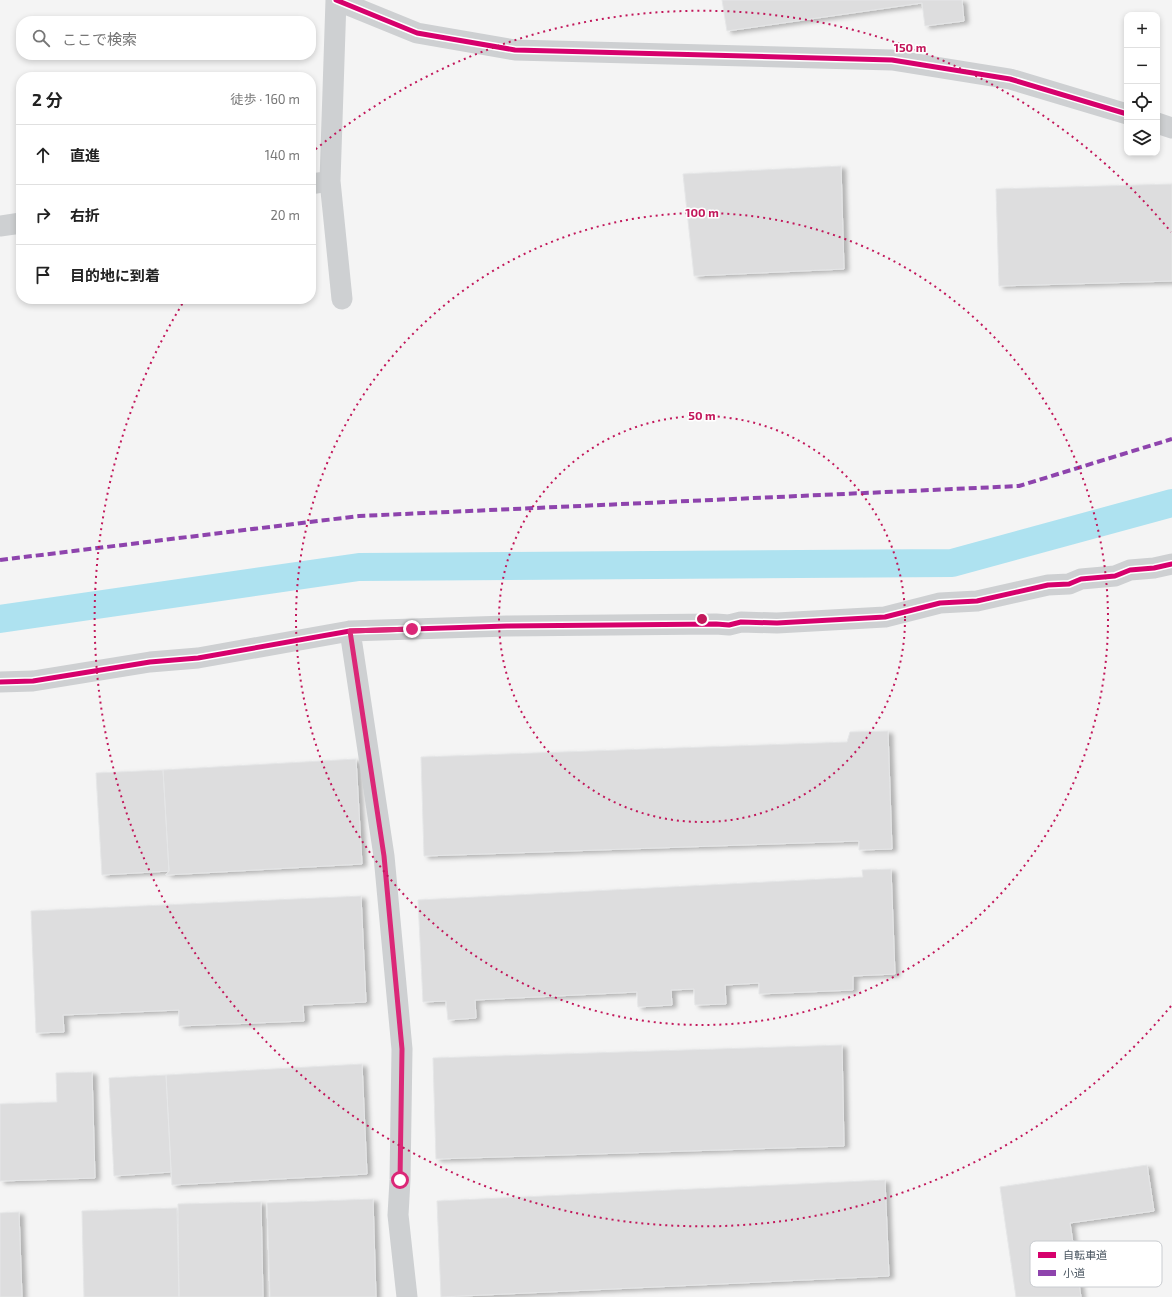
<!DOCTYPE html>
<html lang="ja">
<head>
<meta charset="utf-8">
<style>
	body { margin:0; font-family:"Exo 2","Noto Sans JP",sans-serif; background:#f6f6f6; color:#222 }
	.controls { position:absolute; right:12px; top:12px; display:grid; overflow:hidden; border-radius:8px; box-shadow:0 2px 6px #0003 }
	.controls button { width:36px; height:36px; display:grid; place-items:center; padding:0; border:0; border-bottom:1px solid #e0e0e0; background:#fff; color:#222; font:20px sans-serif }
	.stop { position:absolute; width:12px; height:12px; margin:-9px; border:3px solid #db2777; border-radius:50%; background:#fff }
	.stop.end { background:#db2777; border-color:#fff; box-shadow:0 1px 4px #0008 }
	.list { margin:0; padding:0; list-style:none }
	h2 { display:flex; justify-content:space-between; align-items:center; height:52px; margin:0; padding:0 16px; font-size:17px }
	h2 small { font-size:13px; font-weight:400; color:#767676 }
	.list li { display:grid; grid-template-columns:26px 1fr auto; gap:12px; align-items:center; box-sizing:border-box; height:60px; padding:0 16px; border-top:1px solid #e0e0e0 }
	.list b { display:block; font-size:15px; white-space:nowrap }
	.list em { font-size:13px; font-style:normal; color:#767676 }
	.icon { flex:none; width:22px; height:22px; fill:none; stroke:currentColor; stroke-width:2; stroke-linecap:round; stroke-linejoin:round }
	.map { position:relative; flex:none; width:1172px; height:1297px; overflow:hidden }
	.search { position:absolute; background:#fff; box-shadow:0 2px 6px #0003; left:16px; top:16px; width:300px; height:44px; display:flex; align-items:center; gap:10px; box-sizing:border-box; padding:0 14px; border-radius:16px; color:#767676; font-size:15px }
	.panel { position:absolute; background:#fff; box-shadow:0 2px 6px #0003; left:16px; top:72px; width:300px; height:232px; border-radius:16px }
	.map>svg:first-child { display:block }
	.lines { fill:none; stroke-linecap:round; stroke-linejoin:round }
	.canal { stroke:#aee2f0; stroke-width:28 }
	.building { fill:#ddddde; stroke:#e5e6e7; filter:url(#shadow) }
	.minor { stroke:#ced0d2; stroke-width:21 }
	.quiet { stroke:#8e44ad; stroke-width:4; stroke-dasharray:8 4; stroke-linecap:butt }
	.cycleway-casing { stroke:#fff; stroke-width:8 }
	.cycleway { stroke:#d6006c; stroke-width:5 }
	.route { stroke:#db2777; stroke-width:5 }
	.ring { fill:none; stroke:#c2185b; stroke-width:2; stroke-dasharray:2 4 }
	.key { fill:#fff; stroke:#c9ccd0; stroke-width:1 }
	.key-label { font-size:11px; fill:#4a5661 }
	.centre { fill:#c2185b; stroke:#fff; stroke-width:2 }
	.ring-label { font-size:12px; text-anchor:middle; font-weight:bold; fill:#c2185b; stroke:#fff; stroke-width:3; stroke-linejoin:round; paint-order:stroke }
</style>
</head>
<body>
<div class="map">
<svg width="1172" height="1297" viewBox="0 0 1172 1297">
	<defs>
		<filter id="shadow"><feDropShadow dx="4.5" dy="2.5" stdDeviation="2" flood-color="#0004"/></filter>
	</defs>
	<rect width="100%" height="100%" fill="#f4f4f4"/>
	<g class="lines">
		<path class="canal" d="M0,619L359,567L952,563L1172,503"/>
	</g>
	<path class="building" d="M722,0H962L964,21L925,26L922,3L727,31Z
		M841,166L844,269L694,276L683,174Z
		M1172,184V281L999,286L996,189Z
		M888,731L892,849L859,850V841L424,856L421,757L847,742L850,732Z
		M356,759L362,864L166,875L169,871L163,770Z
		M163,770L169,871L102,875L96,773Z
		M891,869L895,974L853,976V990L759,994V983L725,985L726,1004L695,1005L694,989L671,990L672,1005L638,1007L637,992L475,1000L476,1018L448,1020L446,1001L423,1002L418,900L863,877L862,870Z
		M361,896L366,1002L303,1005L304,1021L179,1026V1010L63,1015L64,1032L36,1033L31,911Z
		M842,1045L844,1146L436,1159L433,1058Z
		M362,1064L367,1174L172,1185L166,1075Z
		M92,1072L95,1178L0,1181V1104L57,1102L56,1073Z
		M166,1075L171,1172L114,1176L109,1078Z
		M1147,1165L1154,1211L1070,1223L1081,1297H1016L1000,1187Z
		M885,1180L889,1276L441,1297L437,1201Z
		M373,1199L376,1297H270L267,1203Z
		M261,1202L263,1297H179L178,1204Z
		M177,1208L179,1297H84L82,1211Z
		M19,1212L22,1297H0V1213Z"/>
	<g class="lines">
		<path class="minor" d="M336,0L417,33L515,50L892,60L1010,79L1127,114
			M336,0L330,181L342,299
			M1157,123L1172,128
			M311,184L330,181
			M0,226L21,223
			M350,631L384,856L402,1049L400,1180L398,1215L407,1297
			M0,682L33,681L150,662L198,658L350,631L507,626L716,624L729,625L741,622L777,623L885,617L940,603L977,601L1048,585L1069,584L1081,579L1115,576L1130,570L1154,568L1172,564"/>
		<path class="quiet" d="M0,560L359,516L1019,486L1172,439"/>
		<g class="cycleway-casing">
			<path id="cycleway" d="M336,0L417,33L515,50L892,60L1010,79L1127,114
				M0,682L33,681L150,662L198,658L350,631L507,626L716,624L729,625L741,622L777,623L885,617L940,603L977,601L1048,585L1069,584L1081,579L1115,576L1130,570L1154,568L1172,564"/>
		</g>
		<use href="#cycleway" class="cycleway"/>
	</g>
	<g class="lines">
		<path class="route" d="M400,1180L402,1049L384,856L350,631L412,629"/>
	</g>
	<g class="ring">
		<circle cx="702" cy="619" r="203"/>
		<circle cx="702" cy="619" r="406"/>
		<path d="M1171 1006A608 608 0 0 1 184 301M311 153A608 608 0 0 1 1171 232"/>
	</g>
	<rect x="1030" y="1241" width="132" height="46" rx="6" class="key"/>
	<rect x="1038" y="1252" width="18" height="6" fill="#d6006c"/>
	<rect x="1038" y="1270" width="18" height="6" fill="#8e44ad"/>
	<g class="key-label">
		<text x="1063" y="1259">自転車道</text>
		<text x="1063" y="1277">小道</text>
	</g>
	<circle cx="702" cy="619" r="6" class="centre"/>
	<g class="ring-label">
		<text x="910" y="52">150 m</text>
		<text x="702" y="217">100 m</text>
		<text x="702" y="420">50 m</text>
	</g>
</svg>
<div class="controls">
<button>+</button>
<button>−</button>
<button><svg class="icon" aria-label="locate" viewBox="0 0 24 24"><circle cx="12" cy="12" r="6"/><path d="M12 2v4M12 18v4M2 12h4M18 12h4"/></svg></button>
<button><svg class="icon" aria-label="layers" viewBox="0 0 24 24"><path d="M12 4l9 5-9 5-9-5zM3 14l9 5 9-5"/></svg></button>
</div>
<div class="stop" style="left:400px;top:1180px"></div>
<div class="stop end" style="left:412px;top:629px"></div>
<div class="search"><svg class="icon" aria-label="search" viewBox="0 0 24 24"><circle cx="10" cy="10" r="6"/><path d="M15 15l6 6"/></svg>ここで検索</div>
<section class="panel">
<h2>2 分<small>徒歩 · 160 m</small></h2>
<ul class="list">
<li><svg class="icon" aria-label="ahead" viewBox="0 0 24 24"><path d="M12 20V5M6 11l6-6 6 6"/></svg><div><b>直進</b></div><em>140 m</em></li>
<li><svg class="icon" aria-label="right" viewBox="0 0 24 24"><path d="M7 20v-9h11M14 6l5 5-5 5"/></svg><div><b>右折</b></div><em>20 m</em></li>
<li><svg class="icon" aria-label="arrive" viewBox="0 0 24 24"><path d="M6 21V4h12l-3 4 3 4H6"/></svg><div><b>目的地に到着</b></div></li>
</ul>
</section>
</div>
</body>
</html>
